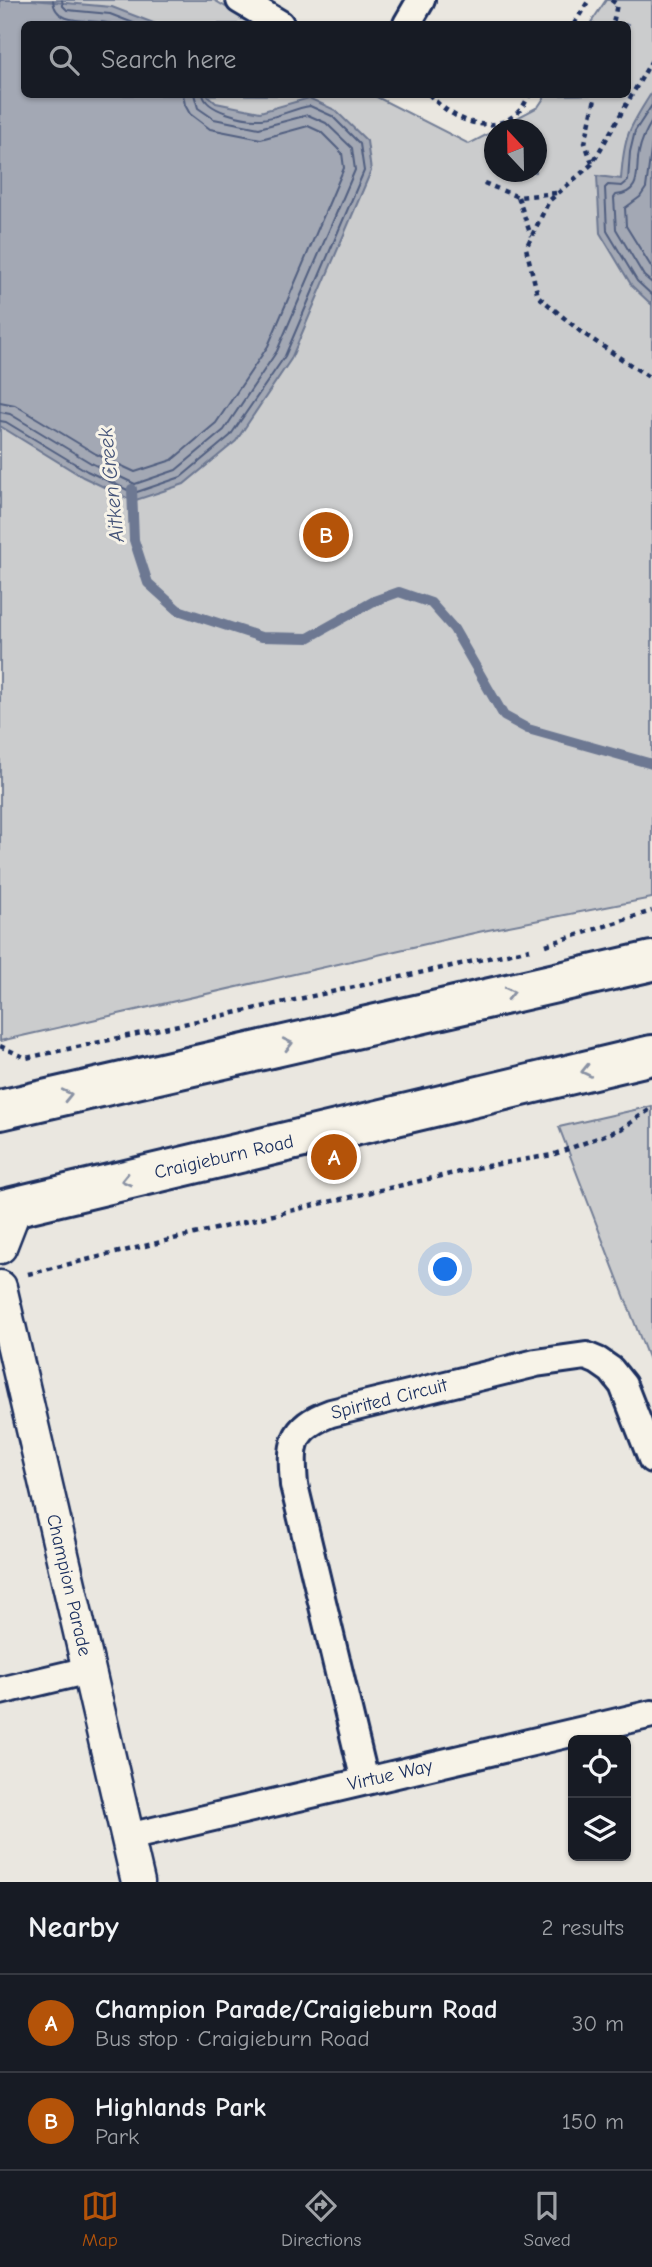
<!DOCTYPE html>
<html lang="en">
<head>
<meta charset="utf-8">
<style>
	body { margin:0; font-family:"Comic Neue",sans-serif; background:#20242c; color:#f1f3f6 }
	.controls { position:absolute; right:21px; bottom:21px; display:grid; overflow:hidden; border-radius:10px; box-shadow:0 2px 5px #0004 }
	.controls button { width:63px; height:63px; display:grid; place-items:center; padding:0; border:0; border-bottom:2px solid #363941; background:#171b24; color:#f1f3f6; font:35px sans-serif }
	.compass { position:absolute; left:484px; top:119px; width:63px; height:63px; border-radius:50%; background:#171b24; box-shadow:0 2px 5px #0004; rotate:338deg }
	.you { position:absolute; left:446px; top:1270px; width:24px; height:24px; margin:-18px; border:5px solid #fff; border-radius:50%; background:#1a73e8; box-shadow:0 0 0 10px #1a73e833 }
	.badge { display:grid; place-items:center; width:46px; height:46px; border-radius:50%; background:#b45309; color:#fff; font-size:23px; font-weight:700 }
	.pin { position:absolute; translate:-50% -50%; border:4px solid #fff; box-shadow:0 2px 7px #0006 }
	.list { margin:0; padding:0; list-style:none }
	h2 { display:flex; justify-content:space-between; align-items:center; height:91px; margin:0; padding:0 28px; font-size:30px }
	h2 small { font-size:23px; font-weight:400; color:#9ea1a6 }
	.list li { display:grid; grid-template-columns:46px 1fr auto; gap:21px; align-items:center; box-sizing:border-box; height:98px; padding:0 28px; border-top:2px solid #363941 }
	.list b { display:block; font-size:26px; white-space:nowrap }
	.list p { margin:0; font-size:23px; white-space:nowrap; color:#9ea1a6 }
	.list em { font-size:23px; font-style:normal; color:#9ea1a6 }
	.icon { flex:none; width:38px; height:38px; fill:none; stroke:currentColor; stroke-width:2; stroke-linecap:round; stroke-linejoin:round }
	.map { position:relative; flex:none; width:652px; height:1882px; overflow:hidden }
	.search { position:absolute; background:#171b24; box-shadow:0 2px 5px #0004; left:21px; right:21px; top:21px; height:77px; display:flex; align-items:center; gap:18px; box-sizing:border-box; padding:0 24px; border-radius:10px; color:#9ea1a6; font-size:26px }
	.sheet { height:287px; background:#171b24 }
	nav { display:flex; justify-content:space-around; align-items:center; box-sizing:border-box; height:98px; border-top:2px solid #363941; background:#171b24; font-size:19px; color:#9ea1a6 }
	nav a { display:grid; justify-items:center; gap:4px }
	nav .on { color:#b45309 }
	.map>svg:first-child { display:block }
	.green { fill:#cbcccd; stroke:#737e96; stroke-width:2 }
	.water { fill:#a3a8b4; stroke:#6d7892; stroke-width:2 }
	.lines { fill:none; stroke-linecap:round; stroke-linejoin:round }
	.shore { stroke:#515f80; stroke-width:2 }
	.stream { stroke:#6d7892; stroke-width:10 }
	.minor-casing { stroke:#1b2f5e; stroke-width:32 }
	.tertiary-casing { stroke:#1b2f5e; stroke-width:37 }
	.primary-casing { stroke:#1b2f5e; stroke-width:44 }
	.path { stroke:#1b2f5e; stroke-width:4.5; stroke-dasharray:5 5; stroke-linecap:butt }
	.minor { stroke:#f7f3e8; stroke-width:26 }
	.tertiary { stroke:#f7f3e8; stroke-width:32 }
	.primary { stroke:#f7f3e8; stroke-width:38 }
	.oneway { stroke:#8991a3 }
	.labels { text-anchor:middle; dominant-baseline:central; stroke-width:6; stroke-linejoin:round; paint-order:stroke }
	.street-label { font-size:19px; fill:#1b2f5e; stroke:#f7f3e8 }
	.water-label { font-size:21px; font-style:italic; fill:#445378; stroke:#f7f3e8 }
</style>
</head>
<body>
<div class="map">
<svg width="652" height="1882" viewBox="0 0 652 1882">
	<rect width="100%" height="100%" fill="#eae7e0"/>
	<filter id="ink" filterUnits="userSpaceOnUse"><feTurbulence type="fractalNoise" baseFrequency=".0143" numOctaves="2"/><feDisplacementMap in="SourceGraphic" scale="14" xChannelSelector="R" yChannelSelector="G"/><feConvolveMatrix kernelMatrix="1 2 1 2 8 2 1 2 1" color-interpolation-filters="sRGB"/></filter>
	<g filter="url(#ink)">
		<path class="green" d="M0,0H214L254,24H24V94L373,95L469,144L494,131V172H536V130L496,129L538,107L546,95L628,94V24H590L606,0H652V898L483,931L0,1041Z
			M652,1106V1368L559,1127Z"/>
		<path class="water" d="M0,0H32L112,7L156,24H24V94L207,95L216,103L260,112L309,98L335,110L367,141L371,171L291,359L236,441L184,484L133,501L83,477L0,426Z
			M652,92V305L632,286L600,233L597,176L621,179C624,135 629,128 652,92Z"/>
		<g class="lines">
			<path class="shore" d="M53,0C55,28 93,18 112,24
				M62,0L63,6L67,10L110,14L136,24
				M652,105L635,131L630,152L628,181L622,186L608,185L605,188L607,231L637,281L652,295
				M652,121C646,131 641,140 639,152C635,170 643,193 616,195L614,198L616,229L644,276L652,283
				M652,143L646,188L640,197L625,208L626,226L652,268
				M0,402L15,405L96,454L135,472L172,460L216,423L268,346L344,168L342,153L321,132L308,126L261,139L210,129L190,114L185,105L183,94
				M0,412L10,414L91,463L135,484L176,470L224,430L277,351L355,170L352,148L326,123L308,115L259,128L214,119L198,108L194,94
				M0,421L6,422L87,471L134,493L181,477L230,436L285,356L364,171L360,144L332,116L310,106C294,108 277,118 261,119C246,120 205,111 203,94"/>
			<path class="stream" d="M132,489L134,540L148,583L178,610L261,637L308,638L374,601L399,592L431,603L454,629L504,716L528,729L652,764"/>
			<g class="minor-casing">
				<path id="minor" d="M240,0L280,24
					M407,24L421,0
					M0,1691L89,1670
					M365,1781L294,1485C291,1445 290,1428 331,1413L536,1363L586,1356L598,1361L611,1370L623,1385L652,1459
					M128,1837L652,1714"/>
			</g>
			<g class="tertiary-casing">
				<path id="tertiary" d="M0,1247L16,1206
					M0,1287L138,1882"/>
			</g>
			<g class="primary-casing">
				<path id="primary" d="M0,1110L652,961
					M0,1210L652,1055"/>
			</g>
			<path class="path" d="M611,0L617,4L613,24
				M574,24L589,0
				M652,60L592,164L549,201L526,248L538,296L581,332L652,379
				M429,94C449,118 490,138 517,113C523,108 526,101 530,94
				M592,163L585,143L596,94
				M484,183L518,197L557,193
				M518,197L531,236
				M546,945L652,911
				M0,1046L26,1058L530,949
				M28,1274L315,1205L481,1167L552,1155L621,1129L652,1108"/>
			<use href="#minor" class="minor"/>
			<use href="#tertiary" class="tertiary"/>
			<use href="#primary" class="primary"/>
		</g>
		<defs><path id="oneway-chevron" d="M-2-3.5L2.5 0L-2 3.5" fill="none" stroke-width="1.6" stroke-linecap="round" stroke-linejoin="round" transform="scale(1.75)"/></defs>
		<g class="oneway">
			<use href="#oneway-chevron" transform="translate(510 993) rotate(-13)"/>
			<use href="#oneway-chevron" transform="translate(288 1044) rotate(-13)"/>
			<use href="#oneway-chevron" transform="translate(586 1071) rotate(167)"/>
			<use href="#oneway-chevron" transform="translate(67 1095) rotate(-13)"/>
			<use href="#oneway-chevron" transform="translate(126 1180) rotate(167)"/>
		</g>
	</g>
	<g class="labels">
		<g class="street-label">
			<text transform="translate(224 1157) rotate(-13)">Craigieburn Road</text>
			<text transform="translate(389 1399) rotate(-14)">Spirited Circuit</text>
			<text transform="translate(69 1585) rotate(77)">Champion Parade</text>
			<text transform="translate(390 1775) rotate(-13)">Virtue Way</text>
		</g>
		<g class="water-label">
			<text transform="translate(111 485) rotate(-96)">Aitken Creek</text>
		</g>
	</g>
</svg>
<div class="controls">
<button><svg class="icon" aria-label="locate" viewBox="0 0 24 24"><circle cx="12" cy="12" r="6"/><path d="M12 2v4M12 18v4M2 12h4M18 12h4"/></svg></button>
<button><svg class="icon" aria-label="layers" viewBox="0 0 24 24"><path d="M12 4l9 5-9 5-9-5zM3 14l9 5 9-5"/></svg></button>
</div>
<svg class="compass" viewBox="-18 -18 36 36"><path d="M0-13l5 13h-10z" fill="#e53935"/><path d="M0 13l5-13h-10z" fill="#9ea1a6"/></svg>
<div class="you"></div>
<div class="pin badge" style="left:334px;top:1157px">A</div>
<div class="pin badge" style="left:326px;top:535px">B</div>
<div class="search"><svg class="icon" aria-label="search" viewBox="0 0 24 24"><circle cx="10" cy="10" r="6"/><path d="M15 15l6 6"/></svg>Search here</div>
</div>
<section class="sheet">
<h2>Nearby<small>2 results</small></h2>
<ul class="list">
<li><span class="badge">A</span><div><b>Champion Parade/Craigieburn Road</b><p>Bus stop · Craigieburn Road</p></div><em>30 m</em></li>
<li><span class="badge">B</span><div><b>Highlands Park</b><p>Park</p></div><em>150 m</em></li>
</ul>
</section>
<nav>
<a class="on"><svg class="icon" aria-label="map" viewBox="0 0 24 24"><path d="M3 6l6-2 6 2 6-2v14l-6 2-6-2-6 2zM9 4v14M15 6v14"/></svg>Map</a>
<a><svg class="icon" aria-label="directions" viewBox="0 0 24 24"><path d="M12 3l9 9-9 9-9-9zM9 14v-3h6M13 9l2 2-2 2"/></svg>Directions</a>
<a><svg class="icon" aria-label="saved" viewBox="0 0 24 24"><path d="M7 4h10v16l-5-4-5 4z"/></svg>Saved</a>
</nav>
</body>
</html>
